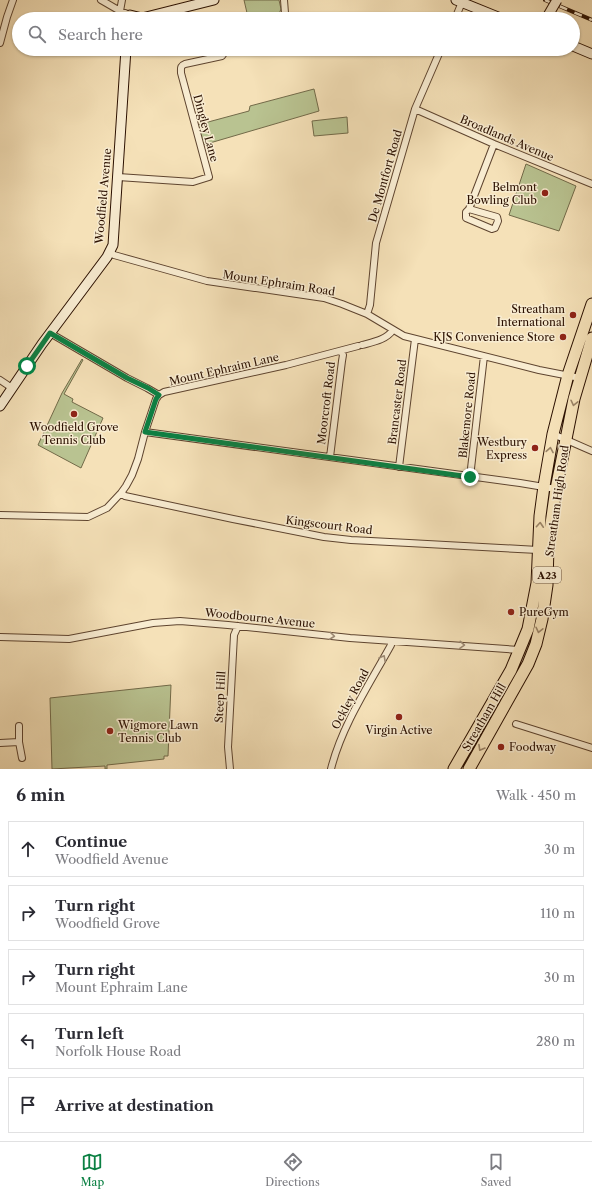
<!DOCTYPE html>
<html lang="en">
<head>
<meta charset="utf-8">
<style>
	body { margin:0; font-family:"Libre Caslon Text",serif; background:#f7f7f7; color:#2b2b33 }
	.stop { position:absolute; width:12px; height:12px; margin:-9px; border:3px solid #0b8043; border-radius:50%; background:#fff }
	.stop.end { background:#0b8043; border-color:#fff; box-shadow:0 1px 4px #0008 }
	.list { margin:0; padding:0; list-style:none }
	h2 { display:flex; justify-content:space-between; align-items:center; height:52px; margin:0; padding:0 16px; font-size:17px }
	h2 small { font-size:13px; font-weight:400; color:#7c7c81 }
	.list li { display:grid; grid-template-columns:26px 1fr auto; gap:12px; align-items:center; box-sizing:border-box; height:56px; margin:0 8px 8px; padding:0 8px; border:1px solid #e1e1e2; border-radius:0px }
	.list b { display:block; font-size:15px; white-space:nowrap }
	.list p { margin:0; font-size:13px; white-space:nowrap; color:#7c7c81 }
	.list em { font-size:13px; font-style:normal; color:#7c7c81 }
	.icon { flex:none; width:22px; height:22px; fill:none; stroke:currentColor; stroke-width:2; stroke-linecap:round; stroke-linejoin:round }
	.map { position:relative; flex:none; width:592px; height:769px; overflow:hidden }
	.search { position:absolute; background:#fff; box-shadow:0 1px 3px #0004; left:12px; right:12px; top:12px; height:44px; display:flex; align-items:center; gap:10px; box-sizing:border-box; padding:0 14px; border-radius:22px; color:#7c7c81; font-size:15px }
	.sheet { height:372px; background:#fff }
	nav { display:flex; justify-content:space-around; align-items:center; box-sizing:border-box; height:56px; border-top:1px solid #e1e1e2; background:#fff; font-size:11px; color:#7c7c81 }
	nav a { display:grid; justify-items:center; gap:2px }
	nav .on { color:#0b8043 }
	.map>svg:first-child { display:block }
	.green { fill:#b9c391; stroke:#726a49 }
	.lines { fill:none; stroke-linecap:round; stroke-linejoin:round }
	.street-casing { stroke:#5e442f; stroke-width:8 }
	.secondary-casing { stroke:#2b1001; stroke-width:11 }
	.highway-casing { stroke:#2b1001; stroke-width:13 }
	.street { stroke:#f8ecd1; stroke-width:6 }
	.secondary { stroke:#f8ecd1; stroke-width:9 }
	.highway { stroke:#f5e1b8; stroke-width:11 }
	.rail-casing { stroke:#2b1001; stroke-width:4 }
	.rail { stroke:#f8ecd1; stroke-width:2.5; stroke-dasharray:8; stroke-linecap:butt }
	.secondary-bridge-casing { stroke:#2b1001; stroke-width:11; stroke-linecap:butt }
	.secondary-bridge { stroke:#f8ecd1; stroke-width:9 }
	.oneway { stroke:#9a8366 }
	.oneway2 { stroke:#9c8973 }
	.route { stroke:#0b8043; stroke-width:5 }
	.poi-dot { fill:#8f2418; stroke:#f8ecd1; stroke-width:1.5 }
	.labels { text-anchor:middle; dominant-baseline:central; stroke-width:3; stroke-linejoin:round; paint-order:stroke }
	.shield { fill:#f8ecd1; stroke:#68523f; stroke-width:1 }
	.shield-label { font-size:10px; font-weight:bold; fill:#2b1001 }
	.street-label { font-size:11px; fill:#2b1001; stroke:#f8ecd1 }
	.poi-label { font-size:11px; fill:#2b1001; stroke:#f8ecd1; text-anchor:end }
</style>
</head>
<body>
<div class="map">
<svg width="592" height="769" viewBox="0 0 592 769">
	<rect width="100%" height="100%" fill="#f5e1b8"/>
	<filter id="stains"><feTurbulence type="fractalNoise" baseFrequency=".005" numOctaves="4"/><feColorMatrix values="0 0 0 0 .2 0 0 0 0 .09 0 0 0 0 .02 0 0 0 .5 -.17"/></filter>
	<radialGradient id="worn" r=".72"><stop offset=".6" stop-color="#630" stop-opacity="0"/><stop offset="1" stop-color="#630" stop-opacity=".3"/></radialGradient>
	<path class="green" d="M244,0H279L281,9L279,14L270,19H229L247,13Z
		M314,89L319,111L203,145L197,125L249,111L250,106Z
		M347,117L348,133L314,136L312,121Z
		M526,164L576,186L559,231L509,215Z
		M82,359L83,360L64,394L73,399L72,402L103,418L81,468L38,445L62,393Z
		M171,685L168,756H164V759L107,765V769H105V766L52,769L50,698Z"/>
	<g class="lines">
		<g class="street-casing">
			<path id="street" d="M101,0L120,11L130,15
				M120,11L122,0
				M280,19L285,13L284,0
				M455,19L462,2
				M0,43L7,17L13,0
				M415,109L494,144L592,184
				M118,177L193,182L209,177L181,73C181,68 180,66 185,64L222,56L227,49
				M469,209L466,212V218L492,229L495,228L498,221L497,217L469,209L494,144
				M110,252L114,255L207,281L324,298L342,304L367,314L404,336L539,370L580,378
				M367,314L370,305L376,243L415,109L441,49
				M50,333L127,378L147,388L159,395
				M362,345C373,342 386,340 393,330
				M0,380L12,388
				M145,432L520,483L556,489
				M553,434L592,451
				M330,457L342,361L343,355L341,351
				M399,467L415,339
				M470,477L484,356
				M121,493L125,496L233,519L324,537L351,540L409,543L538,550
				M0,515L88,517L107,508L121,493L126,486L132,475L138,459L145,432L156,399L159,395L164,392L286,365L358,346
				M0,637L69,639L153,623L180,621L228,625L350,638L519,650
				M516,724L592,748
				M19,726V742L22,758
				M0,743L19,742
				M230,769L228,747L234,635L238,626
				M331,769C342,725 369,685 391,645V641"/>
		</g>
		<g class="secondary-casing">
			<path id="secondary" d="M456,0L503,19
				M129,19L130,15L142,18L214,0
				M573,46L592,54
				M0,406L42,344L107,257L113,245L126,49"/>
		</g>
		<g class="highway-casing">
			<path id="highway" d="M454,769L511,670L528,629L537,583L540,516L544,486L553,434L568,375L592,304
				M469,769L528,664L536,644L542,619L547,585L548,545L556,489L574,399L592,338"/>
		</g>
		<use href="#street" class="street"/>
		<use href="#secondary" class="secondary"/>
		<use href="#highway" class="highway"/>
		<g class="rail-casing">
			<path id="rail" d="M545,0L592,20"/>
		</g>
		<use href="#rail" class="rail"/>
		<g class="secondary-bridge-casing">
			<path id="secondary-bridge" d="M546,19L557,0"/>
		</g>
		<use href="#secondary-bridge" class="secondary-bridge"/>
	</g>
	<defs><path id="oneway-chevron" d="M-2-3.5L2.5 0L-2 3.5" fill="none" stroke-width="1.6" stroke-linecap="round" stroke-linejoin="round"/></defs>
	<g class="oneway">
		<use href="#oneway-chevron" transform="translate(574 403) rotate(103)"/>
		<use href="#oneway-chevron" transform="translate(550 450) rotate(-80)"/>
		<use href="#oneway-chevron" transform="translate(540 525) rotate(-86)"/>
		<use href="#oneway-chevron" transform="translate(539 630) rotate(103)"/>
		<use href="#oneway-chevron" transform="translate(481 748) rotate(120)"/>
	</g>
	<g class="oneway2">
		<use href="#oneway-chevron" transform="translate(332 636) rotate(6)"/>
		<use href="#oneway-chevron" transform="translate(462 645) rotate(4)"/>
		<use href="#oneway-chevron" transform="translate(383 658) rotate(-61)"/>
	</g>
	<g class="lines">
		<path class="route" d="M27,366L50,333L127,378L148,388L159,395L156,399L145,432L470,477"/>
	</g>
	<g class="poi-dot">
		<circle cx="545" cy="193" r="4"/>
		<circle cx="573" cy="315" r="4"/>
		<circle cx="563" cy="337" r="4"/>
		<circle cx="74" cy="414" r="4"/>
		<circle cx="535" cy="448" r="4"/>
		<circle cx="511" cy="612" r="4"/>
		<circle cx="399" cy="717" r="4"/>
		<circle cx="110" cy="731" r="4"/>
		<circle cx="501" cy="747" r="4"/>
	</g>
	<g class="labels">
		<rect class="shield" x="533" y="567" width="28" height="16" rx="3"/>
		<g class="shield-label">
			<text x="547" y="575">A23</text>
		</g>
		<g class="street-label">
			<text transform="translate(206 128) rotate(75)">Dingley Lane</text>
			<text transform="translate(507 138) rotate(23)">Broadlands Avenue</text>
			<text transform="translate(385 176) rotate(-74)">De Montfort Road</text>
			<text transform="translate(103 196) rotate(-85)">Woodfield Avenue</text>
			<text transform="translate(279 283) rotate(9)">Mount Ephraim Road</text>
			<text transform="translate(224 369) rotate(-13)">Mount Ephraim Lane</text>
			<text transform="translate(397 402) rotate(-83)">Brancaster Road</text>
			<text transform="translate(326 403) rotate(-83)">Moorcroft Road</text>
			<text transform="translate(467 415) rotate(-84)">Blakemore Road</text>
			<text transform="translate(557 501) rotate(-82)">Streatham High Road</text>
			<text transform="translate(329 525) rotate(7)">Kingscourt Road</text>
			<text transform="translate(260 618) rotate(6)">Woodbourne Avenue</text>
			<text transform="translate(220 697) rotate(-87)">Steep Hill</text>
			<text transform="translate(350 699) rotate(-62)">Ockley Road</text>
			<text transform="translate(484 717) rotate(-60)">Streatham Hill</text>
		</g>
		<g class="poi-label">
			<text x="537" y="187">Belmont<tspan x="537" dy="13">Bowling Club</tspan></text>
			<text x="565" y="309">Streatham<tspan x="565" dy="13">International</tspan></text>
			<text x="555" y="337">KJS Convenience Store</text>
			<text x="74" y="427" text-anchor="middle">Woodfield Grove<tspan x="74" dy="13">Tennis Club</tspan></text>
			<text x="527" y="442">Westbury<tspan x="527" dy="13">Express</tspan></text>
			<text x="519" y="612" text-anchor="start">PureGym</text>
			<text x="118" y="725" text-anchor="start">Wigmore Lawn<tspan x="118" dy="13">Tennis Club</tspan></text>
			<text x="399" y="730" text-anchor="middle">Virgin Active</text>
			<text x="509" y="747" text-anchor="start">Foodway</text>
		</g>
	</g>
	<rect width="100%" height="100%" filter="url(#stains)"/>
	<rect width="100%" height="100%" fill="url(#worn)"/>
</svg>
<div class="stop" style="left:27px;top:366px"></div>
<div class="stop end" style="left:470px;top:477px"></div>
<div class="search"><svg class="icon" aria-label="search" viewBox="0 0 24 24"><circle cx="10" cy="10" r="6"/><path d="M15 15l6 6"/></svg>Search here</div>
</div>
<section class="sheet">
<h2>6 min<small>Walk · 450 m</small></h2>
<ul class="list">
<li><svg class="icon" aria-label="ahead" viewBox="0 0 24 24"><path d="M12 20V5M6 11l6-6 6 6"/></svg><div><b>Continue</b><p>Woodfield Avenue</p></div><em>30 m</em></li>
<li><svg class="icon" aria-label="right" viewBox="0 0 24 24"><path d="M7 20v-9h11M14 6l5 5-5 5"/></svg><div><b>Turn right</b><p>Woodfield Grove</p></div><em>110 m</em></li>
<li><svg class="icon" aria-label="right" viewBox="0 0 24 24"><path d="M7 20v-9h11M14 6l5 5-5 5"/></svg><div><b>Turn right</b><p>Mount Ephraim Lane</p></div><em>30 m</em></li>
<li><svg class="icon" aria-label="left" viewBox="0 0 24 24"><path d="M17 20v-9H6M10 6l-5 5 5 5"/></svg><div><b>Turn left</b><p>Norfolk House Road</p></div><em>280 m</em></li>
<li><svg class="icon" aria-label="arrive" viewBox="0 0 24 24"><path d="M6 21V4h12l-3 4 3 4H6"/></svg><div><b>Arrive at destination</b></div></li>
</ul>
</section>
<nav>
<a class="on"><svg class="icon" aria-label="map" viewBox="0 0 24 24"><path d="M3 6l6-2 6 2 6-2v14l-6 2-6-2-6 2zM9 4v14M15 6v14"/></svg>Map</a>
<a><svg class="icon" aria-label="directions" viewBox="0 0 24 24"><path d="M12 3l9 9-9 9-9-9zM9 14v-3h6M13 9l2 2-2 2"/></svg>Directions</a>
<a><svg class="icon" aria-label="saved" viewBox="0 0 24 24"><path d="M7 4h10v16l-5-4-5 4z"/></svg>Saved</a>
</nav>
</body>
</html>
